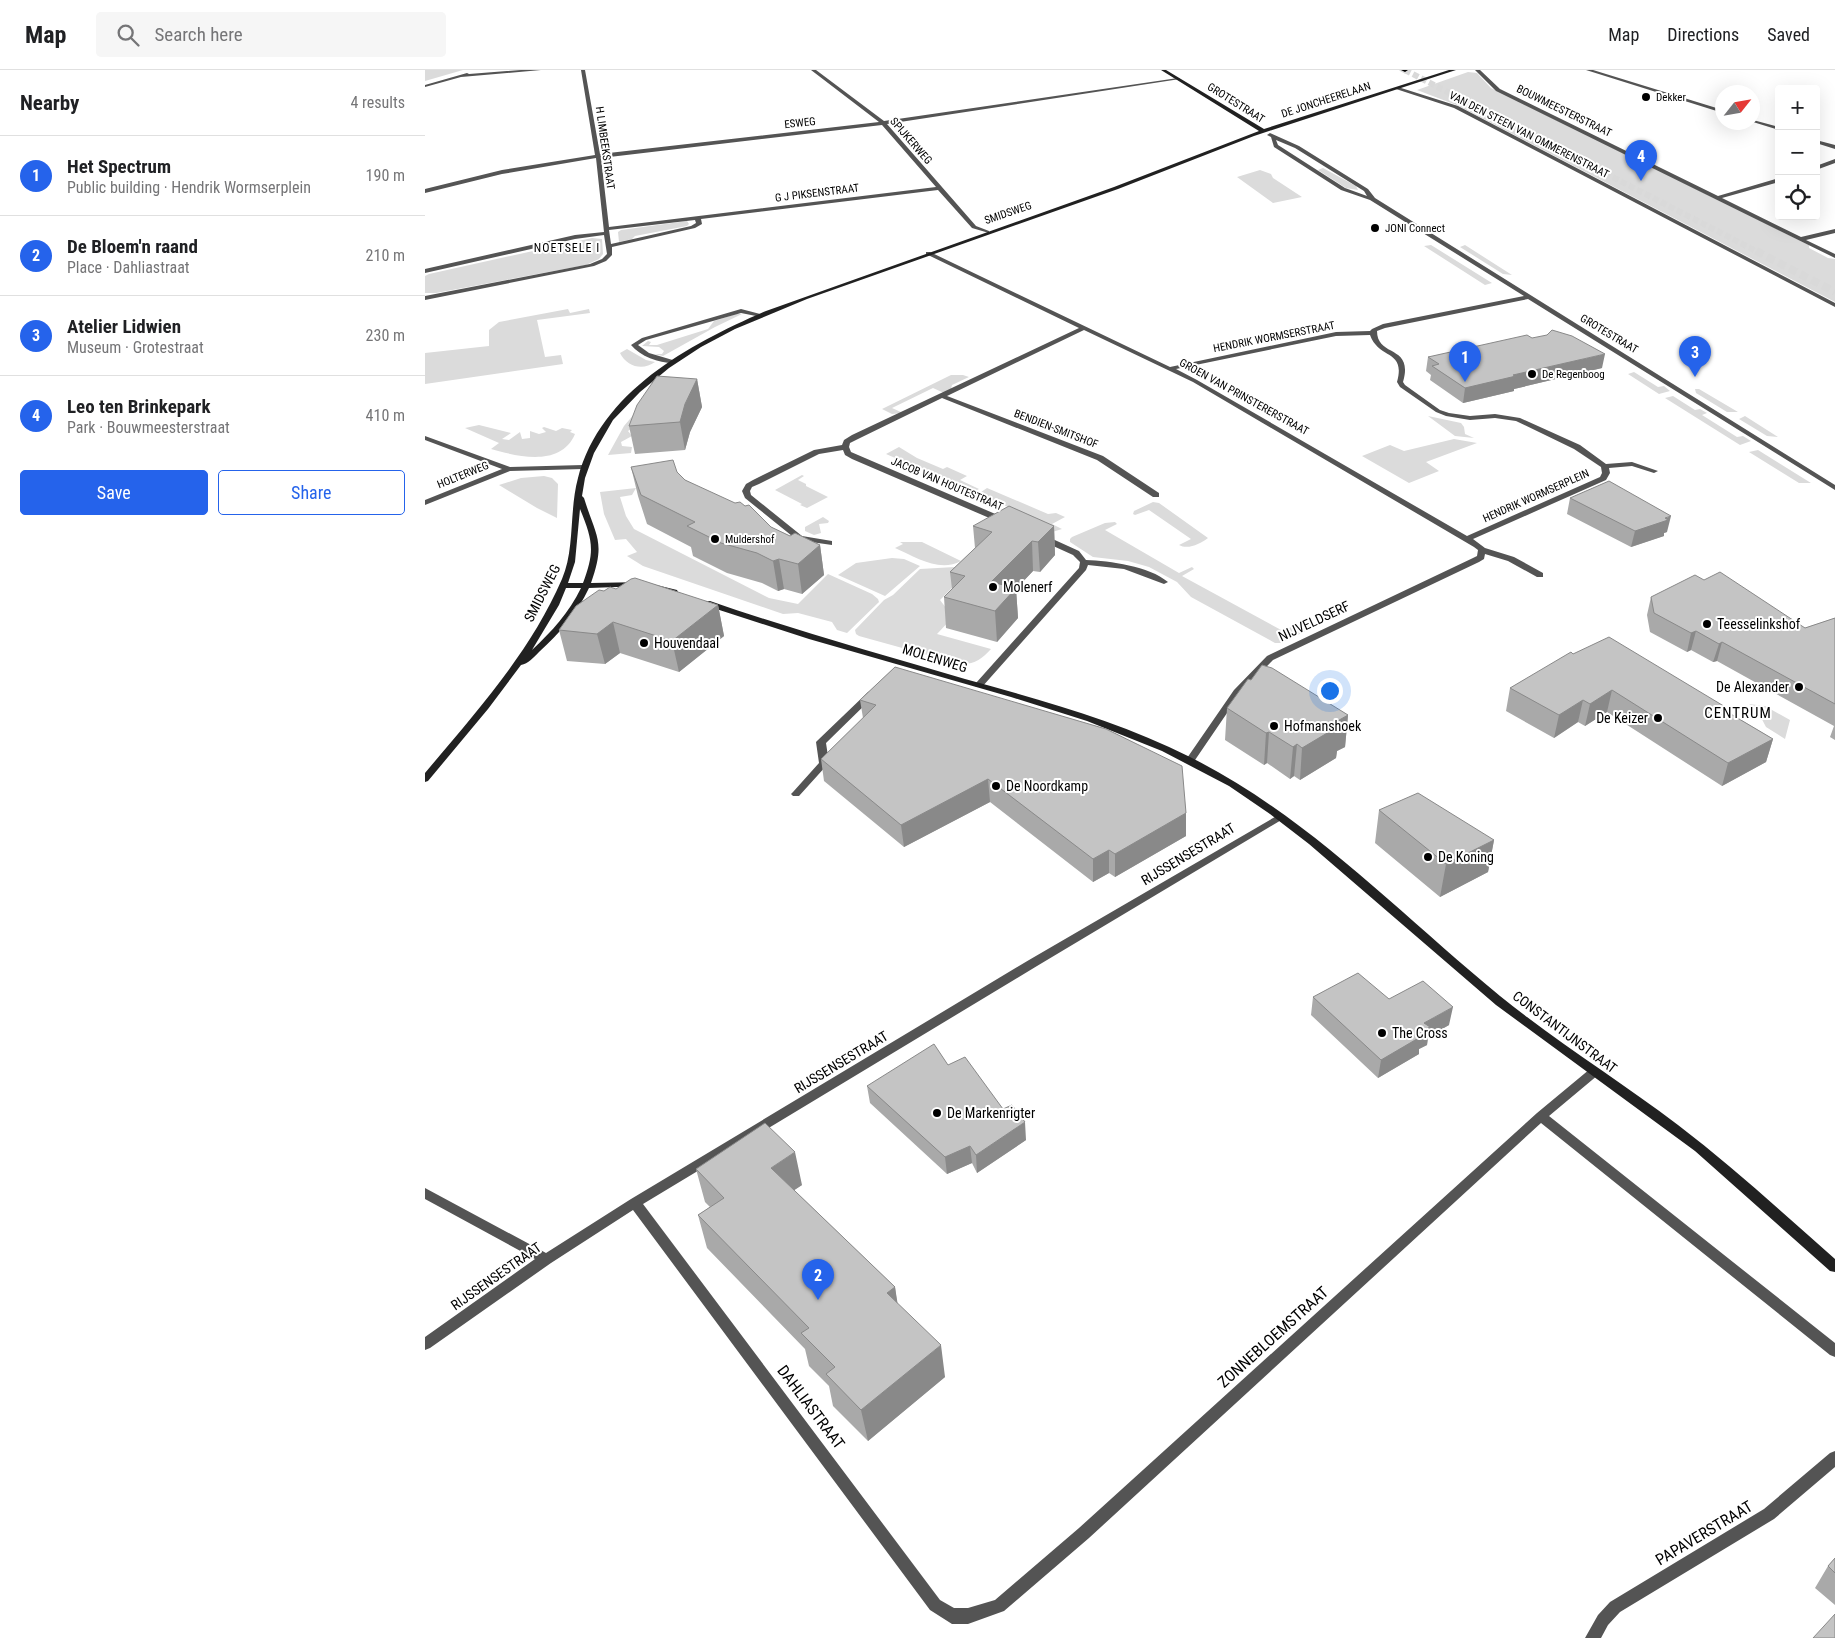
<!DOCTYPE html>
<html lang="en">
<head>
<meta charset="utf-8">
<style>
	body { margin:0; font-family:"Roboto Condensed",sans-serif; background:#f6f6f6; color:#202124 }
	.controls { position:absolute; right:15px; top:15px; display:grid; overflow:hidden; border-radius:5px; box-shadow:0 5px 20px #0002 }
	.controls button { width:45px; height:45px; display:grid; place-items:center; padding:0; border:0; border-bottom:1px solid #e0e0e0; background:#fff; color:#202124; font:25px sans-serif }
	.compass { position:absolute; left:1290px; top:15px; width:45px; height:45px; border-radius:50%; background:#fff; box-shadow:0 5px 20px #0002; rotate:59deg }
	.you { position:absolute; left:904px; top:620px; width:18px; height:18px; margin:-12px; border:4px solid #fff; border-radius:50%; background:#1a73e8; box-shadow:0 0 0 8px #1a73e833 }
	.badge { display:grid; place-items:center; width:32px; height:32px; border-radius:50%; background:#2563eb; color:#fff; font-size:16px; font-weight:700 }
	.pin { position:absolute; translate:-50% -41px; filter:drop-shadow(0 1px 2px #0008) }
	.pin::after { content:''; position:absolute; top:26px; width:18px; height:15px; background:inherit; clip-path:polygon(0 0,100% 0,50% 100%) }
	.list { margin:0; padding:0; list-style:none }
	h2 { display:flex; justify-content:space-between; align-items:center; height:65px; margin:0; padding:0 20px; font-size:21px }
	h2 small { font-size:16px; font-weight:400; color:#757577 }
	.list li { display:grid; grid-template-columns:32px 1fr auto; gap:15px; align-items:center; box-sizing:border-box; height:80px; padding:0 20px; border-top:1px solid #e0e0e0 }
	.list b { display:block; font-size:19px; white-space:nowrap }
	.list p { margin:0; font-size:16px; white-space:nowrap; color:#757577 }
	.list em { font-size:16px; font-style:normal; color:#757577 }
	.actions { display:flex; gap:10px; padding:15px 20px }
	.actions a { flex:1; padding:11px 0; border:1px solid #2563eb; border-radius:5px; text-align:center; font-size:18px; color:#2563eb }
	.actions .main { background:#2563eb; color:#fff }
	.icon { flex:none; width:28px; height:28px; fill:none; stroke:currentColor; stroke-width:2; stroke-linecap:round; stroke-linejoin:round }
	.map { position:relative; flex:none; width:1410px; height:1568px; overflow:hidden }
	header { display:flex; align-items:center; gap:30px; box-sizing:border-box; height:70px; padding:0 25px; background:#fff; border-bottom:1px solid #e0e0e0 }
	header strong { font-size:24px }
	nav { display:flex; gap:28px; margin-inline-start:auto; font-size:18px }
	.search { width:350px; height:45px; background:#f6f6f6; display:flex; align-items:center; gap:12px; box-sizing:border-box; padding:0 18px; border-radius:5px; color:#757577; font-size:19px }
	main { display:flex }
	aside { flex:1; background:#fff }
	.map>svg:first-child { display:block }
	.green { fill:#dbdbdb }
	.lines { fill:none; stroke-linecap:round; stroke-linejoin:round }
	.primary-tunnel-far1 { stroke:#d9d9d9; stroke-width:6; stroke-dasharray:6 3; stroke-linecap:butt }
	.primary-tunnel { stroke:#d9d9d9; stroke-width:8; stroke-dasharray:8 4.5; stroke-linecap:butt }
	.primary-casing { stroke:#dbdbdb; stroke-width:3 }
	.street { fill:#545454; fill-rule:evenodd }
	.secondary { fill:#212121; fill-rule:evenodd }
	.primary { fill:#000; fill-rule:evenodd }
	.wall { fill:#a9a9a9 }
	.shaded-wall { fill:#898989 }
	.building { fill:#c4c4c4; stroke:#898989 }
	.poi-dot { fill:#000; stroke:#fff; stroke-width:2 }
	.labels { text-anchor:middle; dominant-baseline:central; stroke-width:4; stroke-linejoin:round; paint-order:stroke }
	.far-poi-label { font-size:11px; fill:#000; stroke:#fff; text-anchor:start }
	.far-street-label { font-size:11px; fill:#000; stroke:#fff }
	.far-neighbourhood-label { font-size:12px; letter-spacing:1px; fill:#000; stroke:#fff }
	.poi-label { font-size:14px; fill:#000; stroke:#fff; text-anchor:start }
	.street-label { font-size:14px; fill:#000; stroke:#fff }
	.neighbourhood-label { font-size:15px; letter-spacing:1px; fill:#000; stroke:#fff }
	.near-street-label { font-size:16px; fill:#000; stroke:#fff }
</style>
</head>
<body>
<header>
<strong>Map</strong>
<div class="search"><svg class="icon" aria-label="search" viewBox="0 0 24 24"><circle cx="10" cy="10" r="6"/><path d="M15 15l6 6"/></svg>Search here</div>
<nav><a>Map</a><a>Directions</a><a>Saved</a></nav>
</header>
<main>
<aside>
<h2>Nearby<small>4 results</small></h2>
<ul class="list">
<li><span class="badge">1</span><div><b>Het Spectrum</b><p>Public building · Hendrik Wormserplein</p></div><em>190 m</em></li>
<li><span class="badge">2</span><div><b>De Bloem'n raand</b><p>Place · Dahliastraat</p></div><em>210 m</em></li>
<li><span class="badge">3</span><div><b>Atelier Lidwien</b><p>Museum · Grotestraat</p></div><em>230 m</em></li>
<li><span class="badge">4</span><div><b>Leo ten Brinkepark</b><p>Park · Bouwmeesterstraat</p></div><em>410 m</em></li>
</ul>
<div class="actions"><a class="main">Save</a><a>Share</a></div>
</aside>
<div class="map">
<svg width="1410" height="1568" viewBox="0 0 1410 1568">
	<rect width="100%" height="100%" fill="#fff"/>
	<path class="green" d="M0,0H38L0,11Z
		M1043,2L1052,3L1066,18L1384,175V178L1403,188L1410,189V232L1034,36L992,20Z
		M898,98L931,116L933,120L921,118L893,100Z
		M835,100L846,104L848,108L877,127L848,133L812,107Z
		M262,151L264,154L262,156L210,166L207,169L194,172L193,162L196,160Z
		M167,168L177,169L178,184L174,189L161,195L11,223H0V206L4,204Z
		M1006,175L1067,213L1060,215L999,176Z
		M1040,175L1087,205L1078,204L1035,177Z
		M143,239L145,243L164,239L165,243L112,250L120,287L136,285L138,294L0,314V283L64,276V260L74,252Z
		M311,244H317L290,257L238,286L229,284H237L239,281L234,277L217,276L223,271L226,272L224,275H232L283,259L289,251Z
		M202,279L221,290L230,292C218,301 202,297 195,283Z
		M1209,302L1233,317L1239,316L1245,321L1234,324L1203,304Z
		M526,305H538L544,307L527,315L526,319L519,323L508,318L467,338L478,343L467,344L457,339Z
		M1270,319H1274L1313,342H1302L1271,323Z
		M1248,326L1270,340L1275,339L1282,343L1277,345L1312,367L1318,366L1326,371L1315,375L1240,328Z
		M221,330L212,355L203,361L207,366L196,372L197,376L207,377L206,383L183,385L199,356Z
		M1003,346L1036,353L1039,357L1040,364L1049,368L1030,366Z
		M1320,346L1353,367L1342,366L1314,349Z
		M54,355L86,363L77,369L84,370L95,362L97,369L105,368V361L114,364L121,362L117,358L119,357L131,361L137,358L147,360L145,362L150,364C136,397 94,387 66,379L74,373L40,358Z
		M1029,369L1052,373L1001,392L1014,401L984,413L937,386L965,375L979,381Z
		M474,377L492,388L518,399L522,397L542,406L535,410L554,419L548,422L461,384Z
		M1333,380L1386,413H1374L1324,382Z
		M377,405L379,406L373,410L381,414V416L403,427L382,438L375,435L377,434L350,420Z
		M119,406L127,408L133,414L132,448L112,438L74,415L96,408Z
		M211,418L207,425L195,427L201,446L209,459L344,528L373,534L403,504L447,524L453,529L454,532L422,563L412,560L407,552L373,543L358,544L218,496L202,486L212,482L201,469L190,470L179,444L175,422Z
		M562,418L623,444L631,443L640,447L627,454L637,459L624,463L618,452L553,424Z
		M728,432L734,433L783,468C775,474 763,480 754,475L766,469L724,440L710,445L708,444L709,441Z
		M398,447L404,451L403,453L394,454L396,463L389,465L380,461V457Z
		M690,452L692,454L680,460L754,503L767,497L769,499L757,506L858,561L872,554L881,561L856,573H850L766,527L752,512L724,497L703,491L668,487L645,472V469L647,467L680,453Z
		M475,472H497L536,491C514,503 491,487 470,478L478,474Z
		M467,488L479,489L495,496L460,526L413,505L431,493Z
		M557,488L515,530L528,547L512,564L566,579C557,589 549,595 535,594L434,566L431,564L430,560L459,530L468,525L495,499L530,497Z
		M1324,634L1340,636L1365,650L1360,669L1341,657L1331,638Z"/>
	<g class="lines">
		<path class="primary-tunnel-far1" d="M980,0L1333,182"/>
		<path class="primary-tunnel" d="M1331,181L1410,222"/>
		<g class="primary-casing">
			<path id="primary" d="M976,0H983L980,2Z"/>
		</g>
		<path class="street" d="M96,0H116L36,7L0,17V15L42,3L44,4Z
			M156,0H160L175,84L454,52L386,0H391L459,51L753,8L755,9L462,54L551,156L564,161V163L547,158L513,120L276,149L277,154L270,158L187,177V185L181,191L169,196L0,230V226L165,194L177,189L182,184L179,165L150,169L0,203V199L150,165L179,162L171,88L77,104L0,123V119L77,100L170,85ZM457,55L511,117L184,157L176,88ZM270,150L271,153L266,156L186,174L184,160Z
			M1050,0H1055L1075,19L1293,126L1354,108V112L1297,128L1376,167L1410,159V163L1381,170L1410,184V188L1071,21Z
			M1161,0H1168L1298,40V43Z
			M973,17L1033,36L1410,233V237L1029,38L971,19Z
			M1328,50L1354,57V60L1328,52Z
			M845,63L874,76L943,119L950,128L1410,415V420L1103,229L960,258L952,261C952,288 989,274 978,312L980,315L1015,340L1024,343L1045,346L1070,344L1095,348L1155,375L1181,394L1207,392L1233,401L1229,403L1207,396L1184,398L1185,403L1181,410L1048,469L1060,478L1089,487L1118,503V507H1112L1083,491L1060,484L1059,489L1054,492L848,590L815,624L768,693L765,694L760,691L809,620L842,586L1048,488L1052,486L1053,480L1049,477L768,312L659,260L522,326L678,386L734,423V427H728L672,390L517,328L433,369L425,373L424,377L426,382L582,449V453H576L427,389L420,385L418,380L394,384L334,414L327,417L325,421L326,425L377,466L407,471V475L372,470L320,428L317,421L321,414L328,410L389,380L417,375L419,370L427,365L654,258L501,184V182H505L745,297L911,262L945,261L947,259L958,254L1099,226L945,130L916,120L849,77L846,67L842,65ZM851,70L870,78L939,121L942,126L920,118L853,75ZM945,265C954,290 981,279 972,312L975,317L1011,342L1021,346L1045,350L1070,348L1091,351L1149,379L1176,397L1177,403L1175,407L1042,466L772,310L751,299L911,266Z
			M1391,70L1410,75V79L1391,73Z
			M1410,89V93L1391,100V96Z
			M316,239L339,245L336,247L316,243L221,270L213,275L224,283L251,291V293C236,294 216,287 206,275L217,268Z
			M0,366L85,397L158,395L162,397L158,399L85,401L0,435V430L77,399L0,370Z
			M615,466H621L654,481L661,490C685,491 724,496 743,512L739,514L699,499L663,495L661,500L557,617H551L550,615L551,613L654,498L655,492L648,485L615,470Z
			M446,621L450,624L449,626L401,673L404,693L402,695L374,726H368L366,724L368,722L394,693L391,672L393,670L443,622Z
			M855,744L858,745L860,747L858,749L612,896L218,1134L515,1530L529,1538H543L570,1530L654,1458L1112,1043L1165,999L1169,998L1173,999L1175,1002L1173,1005L1124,1046L1410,1273V1287L1405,1285L1116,1053L664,1468L579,1541L543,1554H527L505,1540L208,1140L126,1193L5,1278L0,1280V1267L110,1189L0,1129V1118L121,1183L206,1129L604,890Z
			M1410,1381V1397L1349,1449L1195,1542L1183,1555L1176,1568H1160L1173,1545L1185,1532L1339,1439L1405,1383Z"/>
		<path class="secondary" d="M736,0H741L839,59L1024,0H1031L829,66L693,119L382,229L310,259L276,277L244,298L215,322L188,350L169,383L160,408L157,426L159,428C171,467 181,471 166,513L219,512L252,520L253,522L249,524L219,516L164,518C152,543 135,563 114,582C109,587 103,594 96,595L63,639L3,711L0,712V703C51,642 105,583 137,509C150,479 144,441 153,408C176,321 265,274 341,241L689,117L834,61ZM155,439C168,471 170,481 158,513H143L150,492ZM141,518H156C144,543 127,561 107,580L134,535Z
			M279,531H285C369,560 454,584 540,609C616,630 694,651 765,687C883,746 975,844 1075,926C1132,972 1195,1011 1253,1055C1308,1097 1359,1144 1410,1189V1202L1405,1201L1270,1081L1071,935L884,774L845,744L804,716L737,681L662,651L586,627L384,569L279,535Z"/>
		<use href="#primary" class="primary"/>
	</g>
	<path class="wall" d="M1107,268L1177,298L1089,319V321L1038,333L1005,310L1006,305L1001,301L1003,287Z
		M272,309L277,337L265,362L260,380L210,384L204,356Z
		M206,397L252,402L260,410L346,457L365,466L395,475L399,505L377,524L359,519L353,521L337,513L302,503L268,486L266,477L222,454L213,426Z
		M1145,428L1242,462L1239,463V466L1206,477L1142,444Z
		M548,456H629L630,485L615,502L608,501L591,519L593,548L572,572L521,558L519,527L527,519L525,502L550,478Z
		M191,519L293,535L299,566L254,602L195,583L180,594L142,591L134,560L179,521Z
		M1226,527L1380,558L1410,548V670L1405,667L1409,656L1292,591L1288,592L1266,580L1262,582L1225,562L1222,545Z
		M1148,584L1306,644L1348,669L1341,692L1297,716L1182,642L1160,656L1153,652L1129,668L1081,641L1085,618Z
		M470,597L761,743V766L690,807L684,803L668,812L565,732L479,777L399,711L396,689L438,648L435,630Z
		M802,638L923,645L920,677L912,681L911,688L875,710L869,706L865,709L842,693L839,695L800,670Z
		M954,740L1069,770L1063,802L1015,827L950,773Z
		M888,927L964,929L1024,955L1003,967L1002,975L994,979V984L953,1008L886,945Z
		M523,995L601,1070L552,1103L547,1093L522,1104L445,1033L442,1016Z
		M271,1099L377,1115L369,1120L470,1217L472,1233L520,1307L443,1371L408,1336L404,1316L384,1296L380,1279L282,1178L273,1145L285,1137L280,1132Z
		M1410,1488V1535L1390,1518L1403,1496Z"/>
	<path class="shaded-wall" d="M1180,284L1177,298L1089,319V321L1038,333L1040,318L1088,305Z
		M272,309L277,337L265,362L260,380L255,352L260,334Z
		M1246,446L1242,462L1239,463V466L1206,477L1210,461Z
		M629,456L630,485L615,502L613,472Z
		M607,471L608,501L591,519L593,548L572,572L570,541L566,512Z
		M395,475L399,505L377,524L373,494Z
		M354,489L359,519L353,521L348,491Z
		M293,535L299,566L254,602L247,571Z
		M188,552L195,583L180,594L172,564Z
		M1271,561L1266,580L1262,582L1266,563Z
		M1297,572L1292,591L1288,592L1294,574Z
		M1187,620L1182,642L1160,656L1165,634Z
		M1158,630L1153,652L1129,668L1134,645Z
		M923,645L920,677L912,681L911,688L875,710L877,678L909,653Z
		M844,662L842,693L839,695L841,663Z
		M1348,669L1341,692L1297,716L1303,693Z
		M872,674L869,706L865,709L868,677Z
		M563,709L565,732L479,777L476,755Z
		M761,743V766L690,807V784Z
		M1069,770L1063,802L1015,827L1021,794Z
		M684,780V803L668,812V789Z
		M1028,937L1024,955L1003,967L1002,975L994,979V984L953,1008L956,990L994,963L999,953Z
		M600,1052L601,1070L552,1103L551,1085Z
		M545,1076L547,1093L522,1104L520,1087Z
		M370,1082L377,1115L353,1131L346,1098Z
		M470,1217L475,1249L462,1223Z
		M516,1275L520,1307L443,1371L436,1340Z"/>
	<path class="building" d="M1127,260L1147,266L1180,284L1088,305L1091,306L1040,318L1007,296L1014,294L1003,287L1102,265L1107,268L1122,265Z
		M232,306L272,309L260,334L255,352L204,356L212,335Z
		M248,390L252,402L260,410L310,433L315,432L320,436L324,435L346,457L365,466L370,463L395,475L373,494L354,489L348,491L332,483L296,473L262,456L270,452L216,425L206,397Z
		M1184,411L1246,446L1240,448L1243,450L1210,461L1145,428Z
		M584,436L629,456L613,472L607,471L566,512L591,518L570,541L519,527L540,506L525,502L567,462L548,456Z
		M1295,502L1380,558L1410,548V634L1297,572L1294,574L1271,561L1266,563L1229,543L1226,527L1270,505L1279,510Z
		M210,508L293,535L247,571L188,552L172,564L134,560L151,536L174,520L179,521L185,517L191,519L206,509Z
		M1184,567L1307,641L1304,643L1348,669L1303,693L1187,620L1165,634L1158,630L1134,645L1085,618L1146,582L1148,584Z
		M837,595L847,598L923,645L909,653L914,656L877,678L872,674L868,677L844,662L841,663L802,638L823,609L826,610Z
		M470,597L681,659L757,696L761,743L690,784L684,780L668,789L563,709L476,755L396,689L451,635L435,630Z
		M993,723L1069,770L1021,794L954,740Z
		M933,903L964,929L998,911L1028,937L999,953L1005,957L994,963L997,966L956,990L888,927Z
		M509,974L523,995L540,987L578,1039L587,1035L600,1052L551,1085L545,1076L520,1087L442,1016Z
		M340,1053L370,1082L346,1098L470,1217L462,1223L516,1275L436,1340L401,1304L410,1297L376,1263L384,1258L273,1145L299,1128L271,1099Z
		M1410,1488V1503L1403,1496Z
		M1410,1544V1568H1388Z"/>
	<g class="poi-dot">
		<circle cx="1221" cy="27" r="5"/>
		<circle cx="950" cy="158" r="5"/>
		<circle cx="1107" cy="304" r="5"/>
		<circle cx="290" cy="469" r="5"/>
		<circle cx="568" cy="517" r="5"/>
		<circle cx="1282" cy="554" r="5"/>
		<circle cx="219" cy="573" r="5"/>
		<circle cx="1374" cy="617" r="5"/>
		<circle cx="1233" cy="648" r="5"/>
		<circle cx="849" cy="656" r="5"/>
		<circle cx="571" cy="716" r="5"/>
		<circle cx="1003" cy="787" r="5"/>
		<circle cx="957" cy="963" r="5"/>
		<circle cx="512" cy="1043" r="5"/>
	</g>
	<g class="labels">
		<g class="far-poi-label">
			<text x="1231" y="27">Dekker</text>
			<text x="960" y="158">JONI Connect</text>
			<text x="1117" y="304">De Regenboog</text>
			<text x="300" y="469">Muldershof</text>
		</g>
		<g class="far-street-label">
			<text transform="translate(901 30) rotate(-18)">DE JONCHEERELAAN</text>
			<text transform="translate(811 33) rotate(32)">GROTESTRAAT</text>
			<text transform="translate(1139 41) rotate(26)">BOUWMEESTERSTRAAT</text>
			<text transform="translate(375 53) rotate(-6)">ESWEG</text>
			<text transform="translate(1104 65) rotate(27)">VAN DEN STEEN VAN OMMERENSTRAAT</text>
			<text transform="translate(486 71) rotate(49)">SPIJKERWEG</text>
			<text transform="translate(180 78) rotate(82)">H LIMBEEKSTRAAT</text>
			<text transform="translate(392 123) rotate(-7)">G J PIKSENSTRAAT</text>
			<text transform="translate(583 143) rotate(-19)">SMIDSWEG</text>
			<text transform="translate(1184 264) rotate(31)">GROTESTRAAT</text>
			<text transform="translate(849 267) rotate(-11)">HENDRIK WORMSERSTRAAT</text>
			<text transform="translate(819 327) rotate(29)">GROEN VAN PRINSTERERSTRAAT</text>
			<text transform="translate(631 359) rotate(21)">BENDIEN-SMITSHOF</text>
			<text transform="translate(38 405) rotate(-22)">HOLTERWEG</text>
			<text transform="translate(522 414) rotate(23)">JACOB VAN HOUTESTRAAT</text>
			<text transform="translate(1111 426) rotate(-24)">HENDRIK WORMSERPLEIN</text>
		</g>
		<g class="far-neighbourhood-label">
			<text x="142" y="178">NOETSELE I</text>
		</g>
		<g class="poi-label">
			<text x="578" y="517">Molenerf</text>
			<text x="1292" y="554">Teesselinkshof</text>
			<text x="229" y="573">Houvendaal</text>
			<text x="1364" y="617" text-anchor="end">De Alexander</text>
			<text x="1223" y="648" text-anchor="end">De Keizer</text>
			<text x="859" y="656">Hofmanshoek</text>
			<text x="581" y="716">De Noordkamp</text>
			<text x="1013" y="787">De Koning</text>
			<text x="967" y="963">The Cross</text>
			<text x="522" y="1043">De Markenrigter</text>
		</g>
		<g class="street-label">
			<text transform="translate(117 523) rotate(-63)">SMIDSWEG</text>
			<text transform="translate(889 551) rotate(-25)">NIJVELDSERF</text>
			<text transform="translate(510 588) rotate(17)">MOLENWEG</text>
			<text transform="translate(763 784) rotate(-31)">RIJSSENSESTRAAT</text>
			<text transform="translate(1140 962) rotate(37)">CONSTANTIJNSTRAAT</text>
			<text transform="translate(416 992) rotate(-31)">RIJSSENSESTRAAT</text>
			<text transform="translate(71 1206) rotate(-35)">RIJSSENSESTRAAT</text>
		</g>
		<g class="neighbourhood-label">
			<text x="1313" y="643">CENTRUM</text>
		</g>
		<g class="near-street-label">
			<text transform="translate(848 1267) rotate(-42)">ZONNEBLOEMSTRAAT</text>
			<text transform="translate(386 1337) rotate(53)">DAHLIASTRAAT</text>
			<text transform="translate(1279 1463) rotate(-31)">PAPAVERSTRAAT</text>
		</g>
	</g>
</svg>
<div class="controls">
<button>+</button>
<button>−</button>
<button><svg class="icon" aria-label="locate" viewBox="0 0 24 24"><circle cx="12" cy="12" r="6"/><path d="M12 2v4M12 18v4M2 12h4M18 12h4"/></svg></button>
</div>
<svg class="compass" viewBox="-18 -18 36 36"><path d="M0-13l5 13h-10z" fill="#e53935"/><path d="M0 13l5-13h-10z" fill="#757577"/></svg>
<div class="you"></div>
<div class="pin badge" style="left:1040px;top:312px">1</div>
<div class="pin badge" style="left:393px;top:1230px">2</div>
<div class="pin badge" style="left:1270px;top:307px">3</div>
<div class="pin badge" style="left:1216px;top:111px">4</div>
</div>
</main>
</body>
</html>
